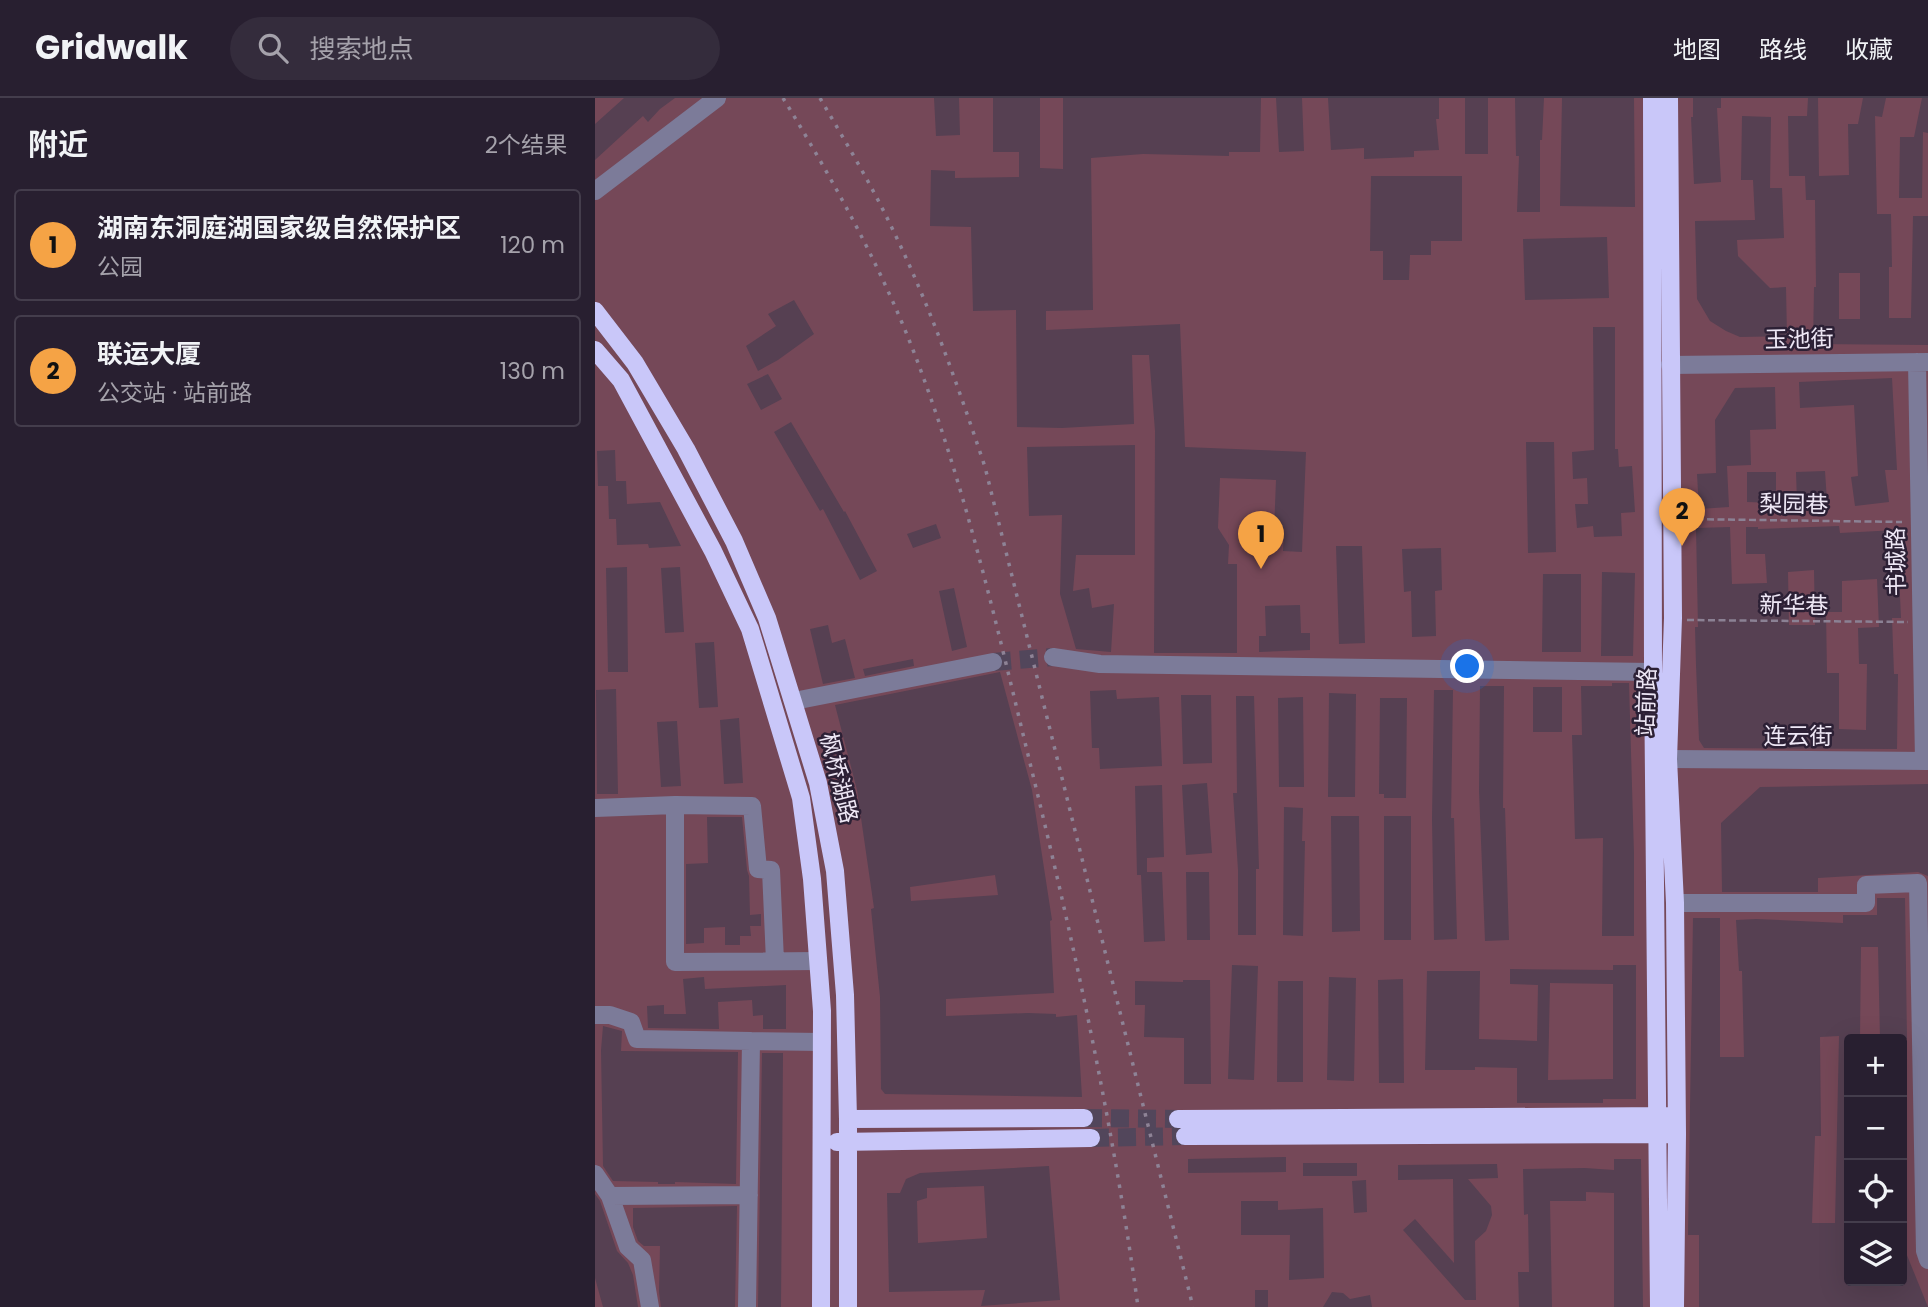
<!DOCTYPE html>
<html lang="zh">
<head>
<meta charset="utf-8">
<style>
	body { margin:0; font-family:Poppins,"Noto Sans SC",sans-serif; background:#342c3c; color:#f1f3f6 }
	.controls { position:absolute; right:21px; bottom:21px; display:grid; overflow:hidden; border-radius:7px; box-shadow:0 7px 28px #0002 }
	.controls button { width:63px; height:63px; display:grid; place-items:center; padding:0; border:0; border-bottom:2px solid #443d4c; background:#281f30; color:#f1f3f6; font:35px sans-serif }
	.you { position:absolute; left:873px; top:569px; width:24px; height:24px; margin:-18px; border:5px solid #fff; border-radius:50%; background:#1a73e8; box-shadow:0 0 0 10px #1a73e833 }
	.badge { display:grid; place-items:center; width:46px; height:46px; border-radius:50%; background:#f5a345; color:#111; font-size:23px; font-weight:700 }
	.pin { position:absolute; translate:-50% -58px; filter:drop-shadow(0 2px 4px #0008) }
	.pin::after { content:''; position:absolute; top:37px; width:24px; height:21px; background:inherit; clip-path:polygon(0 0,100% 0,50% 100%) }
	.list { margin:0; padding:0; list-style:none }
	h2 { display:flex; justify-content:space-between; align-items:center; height:91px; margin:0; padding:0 28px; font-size:30px }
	h2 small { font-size:23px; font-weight:400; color:#a5a2ab }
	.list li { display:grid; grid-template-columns:46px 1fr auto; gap:21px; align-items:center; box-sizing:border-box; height:112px; margin:0 14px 14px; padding:0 14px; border:2px solid #443d4c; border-radius:7px }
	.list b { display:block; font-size:26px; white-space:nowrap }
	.list p { margin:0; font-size:23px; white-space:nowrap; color:#a5a2ab }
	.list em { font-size:23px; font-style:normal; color:#a5a2ab }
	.icon { flex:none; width:38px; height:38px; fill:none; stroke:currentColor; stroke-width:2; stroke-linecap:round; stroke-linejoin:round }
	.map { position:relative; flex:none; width:1333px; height:1209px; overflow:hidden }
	header { display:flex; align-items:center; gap:42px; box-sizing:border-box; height:98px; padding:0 35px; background:#281f30; border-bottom:2px solid #443d4c }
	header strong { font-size:33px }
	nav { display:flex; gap:38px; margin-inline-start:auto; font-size:24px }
	.search { width:490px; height:63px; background:#342c3c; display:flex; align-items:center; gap:18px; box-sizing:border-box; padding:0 24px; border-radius:38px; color:#a5a2ab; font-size:26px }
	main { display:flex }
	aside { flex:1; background:#281f30 }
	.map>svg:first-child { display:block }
	.green { fill:#754858; fill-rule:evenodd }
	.building { fill:#564052; fill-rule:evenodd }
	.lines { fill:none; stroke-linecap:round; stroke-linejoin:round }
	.minor-tunnel { stroke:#52465b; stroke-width:18; stroke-dasharray:18 9; stroke-linecap:butt }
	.major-tunnel { stroke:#52465b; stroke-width:18; stroke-dasharray:18 9; stroke-linecap:butt }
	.path { stroke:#8b8194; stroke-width:2.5; stroke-dasharray:7 3.5; stroke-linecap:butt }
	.minor { stroke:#7c7b99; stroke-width:18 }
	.major { stroke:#c9c7f9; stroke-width:18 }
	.rail { stroke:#8e8396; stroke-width:3.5; stroke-dasharray:3.5 7; stroke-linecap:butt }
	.labels { text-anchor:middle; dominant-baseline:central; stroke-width:5; stroke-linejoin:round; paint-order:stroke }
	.street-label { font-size:23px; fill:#eee7f5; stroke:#2c2035 }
</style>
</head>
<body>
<header>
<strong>Gridwalk</strong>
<div class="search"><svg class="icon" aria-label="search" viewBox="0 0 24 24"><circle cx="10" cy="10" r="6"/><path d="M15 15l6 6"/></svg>搜索地点</div>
<nav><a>地图</a><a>路线</a><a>收藏</a></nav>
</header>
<main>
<aside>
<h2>附近<small>2个结果</small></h2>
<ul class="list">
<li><span class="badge">1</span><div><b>湖南东洞庭湖国家级自然保护区</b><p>公园</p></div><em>120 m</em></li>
<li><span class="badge">2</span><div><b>联运大厦</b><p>公交站 · 站前路</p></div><em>130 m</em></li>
</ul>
</aside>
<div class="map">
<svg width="1333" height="1209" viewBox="0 0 1333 1209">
	<rect width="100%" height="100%" fill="#362940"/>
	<path class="green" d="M0,0H1333V1209H0ZM1254,941H1307V1183H1254Z"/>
	<path class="building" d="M29,0H80L65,11L53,24L48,18L0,62V26Z
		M339,0H364L365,37L341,38Z
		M398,0H445V70L468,71V0H666L665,54H634V58L548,56L496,60L498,212L451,213V232L585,226L590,349L711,354L707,454L688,453L689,433H679L681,382L625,380L623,430L634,447L633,466H642V555H559L560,333L554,257H537L539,326L467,330L422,329L421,212L378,213L376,129L335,128L336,72L360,73V80L424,79V54H398Z
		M681,0H707L709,53L684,54Z
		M733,0H844V21H841L844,52L819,53V59L769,61V50L736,52Z
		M870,0H893V56H870Z
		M920,0H949L947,42H945V114H922L924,58H921Z
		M967,0H1039L1040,109L965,108Z
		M1098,0H1126V10H1122L1126,84L1099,86L1096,19H1098Z
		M1213,0H1223L1224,78L1254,77L1253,26H1263L1268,0H1291L1287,19L1280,18L1282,116H1296L1297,169H1294V220H1316L1318,118H1333V247L1218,246L1219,189H1221L1220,102H1211L1210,78H1194L1193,18H1212ZM1244,175H1265V221H1244Z
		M1327,0H1333V35L1328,34L1327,100H1304L1305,39H1319Z
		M1147,18L1176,19L1175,90H1187L1189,140L1142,142L1143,158L1175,190L1191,189L1192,238L1145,239L1131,233L1115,223L1102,201L1100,123L1160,122L1158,82H1146Z
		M776,78H867V143H836V157H815L814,182H788V153H775Z
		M1012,139L1014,200L930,202L928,141Z
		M199,202L219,236L183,262L163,273L151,248L181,228L173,216Z
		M998,229H1020V351H1023L1024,369L1037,368L1040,414L1026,415L1027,438L999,439L998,428L982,430L980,406H993L992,380L978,381L977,354L999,352Z
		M173,276L187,301L166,312L152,286Z
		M1297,280L1302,372H1290L1294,404L1260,408L1256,379L1263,378L1259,307L1205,310L1204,284Z
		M1180,289L1181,331L1155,332L1156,367L1132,368L1134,409L1104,411L1102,376L1121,375L1120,322L1140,290Z
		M196,324L249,414L250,413L282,473L265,482L228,411L225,413L179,334Z
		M931,344H959L961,454L933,455Z
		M540,347V457H481L478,493L494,490L497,510L519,506L516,554L481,551L465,496L467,417L434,418L432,349Z
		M20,352L21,383H31L32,406L65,404L86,448L54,450L53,446L22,447L21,421H14L13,388H3L2,353Z
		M1230,373L1232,403L1202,404L1201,374Z
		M1152,374H1181V405L1152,404Z
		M341,426L346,440L318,450L312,436Z
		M1244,428L1245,435L1302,432L1306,520H1297L1299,576H1303L1302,651L1109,650L1104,642L1101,567L1100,529H1103L1101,430L1135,429L1137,486L1172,485L1170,456H1151V429H1163V431ZM1219,472L1220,527H1194L1193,474ZM1282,481L1284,529L1263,530L1264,566H1272L1271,632L1244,631V575H1232L1231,514H1247V483Z
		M741,448H767L770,545L744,546Z
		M846,450L847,492L840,493L841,538L817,539L816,493L809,494L807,451Z
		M32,469L33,574H13L11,470Z
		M85,469L89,534L70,535L66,470Z
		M1007,474L1040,475L1038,558H1006Z
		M948,476H986V554H947Z
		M359,490L372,549L357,553L344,493Z
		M705,507L706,535H715V552L664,554V538H671L670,508Z
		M233,527L237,545L250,541L260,580L228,586L215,531Z
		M119,544L123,609L104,610L100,545Z
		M318,561L319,568L270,578L268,571Z
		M405,574L437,692L457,822L455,823L459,895L351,901V918L433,915L461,916V919L482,917L487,999L290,996L286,991L285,899L276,811L279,810L262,692L240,607ZM400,777L403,797L316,803L315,789Z
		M1017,585H1034L1039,756V838H1007L1008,740L980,741L977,637H987L986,588H1017Z
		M885,588H909L908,710H910L914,842L890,843L884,693Z
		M938,589H967V634H938Z
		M21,591L23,696H2L1,592Z
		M521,592L522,601L564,599L567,668L505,671L504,650H497L495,593Z
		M839,592H858L856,720H859L862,841L839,842L837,721Z
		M734,595L761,596L760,699H733Z
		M586,597H616L617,665L588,666Z
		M641,598H659L664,771H661V837H643V772L638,695H642Z
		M708,599L709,689H684L683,600Z
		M785,600H812L811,700H789V696H784Z
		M144,620L148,685L129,686L125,622Z
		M82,623L86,688L66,689L62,624Z
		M612,685L617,755L591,757L587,687Z
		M1333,686V778L1323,774L1223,780V794H1127L1126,725L1165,689Z
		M567,687L569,759L552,760V774H567L570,843L549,844L546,777H542L540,688Z
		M689,709L708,710L707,743H710L708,838L688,837Z
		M736,718H764L765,833L737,834Z
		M789,718H816V842H789Z
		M112,719H147L152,772L154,778L155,817L166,816V828H155L156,838H145V847H130V829L109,830V845L91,846V766L113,765Z
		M591,774H614L615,842H592Z
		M1282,800H1310L1312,941H1285L1283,849H1266L1265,941H1254V1183H1307V1145L1333,1209H1104V1137H1093L1098,820H1125V959H1149L1147,873H1144L1141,822L1161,821L1248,825V817H1282ZM1244,938L1240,1125H1217L1220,1038H1226L1225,939Z
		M637,867L663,868L659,982L633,981Z
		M1018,867H1041V1001H1008V1005H922V970L880,969V972H830L832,873H885L884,941L942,943L943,887L915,886V871L1018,872ZM955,885L1018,886V981L953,982Z
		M109,879L110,891L191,887V931H168V917L158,918L157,902L123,904L124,931L53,930L52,908L69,907V916H91L88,881Z
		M734,879L761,880L759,983L732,982Z
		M808,881L809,985H784L783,882Z
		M588,882H615L616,986H589V940L549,939L550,907H540V883L588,884Z
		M683,883H708V984H682Z
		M8,928L27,933L26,953L143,954L141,1086L80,1084V1086H63V1084L18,1083L8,1068L6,952Z
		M167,955H188L186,1209H163Z
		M691,1059V1074L593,1075V1061Z
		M1019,1061H1046L1048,1209H1019V1095L991,1094V1103H955L957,1209H924L923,1174H934L933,1116L929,1117L928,1071L990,1070L1019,1072Z
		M708,1065H762V1078H708Z
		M902,1066L903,1080L873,1081L896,1108L897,1117L891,1133L880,1143L881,1202H870L808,1132L820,1121L859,1165L858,1081L803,1082V1067Z
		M454,1068L465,1202L386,1208L390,1192L294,1194L292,1095H305L311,1081L325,1075ZM389,1088L392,1140L323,1145L322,1103L332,1100V1090Z
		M771,1082L772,1114L759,1115L757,1083Z
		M0,1096L5,1103L22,1153L33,1165L38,1177L43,1209H8L0,1180Z
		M646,1103H683V1112L728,1110L729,1180L694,1182L695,1137H646Z
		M142,1108L140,1209H66L64,1194L65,1148H49L43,1143L38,1129V1110Z
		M660,1192H673V1209H660Z
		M737,1194L748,1195L755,1201L775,1197L777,1209H728Z"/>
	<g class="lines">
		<path class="minor-tunnel" d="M398,564L458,559"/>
		<path class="major-tunnel" d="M489,1020L583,1021
			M496,1040L590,1038"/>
		<path class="path" d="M1091,421L1307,424
			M1092,522L1313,524"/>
		<path class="minor" d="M0,93L122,0
			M1322,264L1329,663
			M1075,267L1333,264
			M458,559L505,566L1058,574
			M199,603L398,564
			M1073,661L1333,663
			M80,707L157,708L163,771L176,772L180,863
			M0,710L80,707V864L223,863
			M1080,805H1271V787L1323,785L1330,1153L1333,1162
			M0,917H15L36,924L42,941L156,943
			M0,1076L15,1098L154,1097
			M15,1098L33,1149L47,1162L55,1209
			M152,1209L156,943L227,944"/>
		<path class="major" d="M1057,0L1058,574L1064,1209
			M1074,0L1078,520L1073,661L1080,805L1082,1036L1080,1209
			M0,213L40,265L91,351L139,443L172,520L223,685L240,773L250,897L253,1021V1209
			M0,252L26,282L118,453L155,531L206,700L217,781L227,913L226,1209
			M253,1021L489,1020
			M583,1021L1073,1018
			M590,1038L1073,1036
			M242,1044L496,1040"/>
		<path class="rail" d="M188,0C241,87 291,177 326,273C373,400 403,533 435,665C479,845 518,1026 543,1209
			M225,0C250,43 276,86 297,130C335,208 363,288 390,369L598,1209"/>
	</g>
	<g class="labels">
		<g class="street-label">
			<text transform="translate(1204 241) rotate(-1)">玉池街</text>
			<text transform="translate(1199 406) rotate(1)">梨园巷</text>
			<text transform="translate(1301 464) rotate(-91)">书城路</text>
			<text transform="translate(1199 507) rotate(1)">新华巷</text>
			<text transform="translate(1051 604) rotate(-88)">站前路</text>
			<text x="1203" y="638">连云街</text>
			<text transform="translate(244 680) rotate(76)">枫桥湖路</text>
		</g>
	</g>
</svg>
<div class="controls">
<button>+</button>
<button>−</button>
<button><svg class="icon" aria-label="locate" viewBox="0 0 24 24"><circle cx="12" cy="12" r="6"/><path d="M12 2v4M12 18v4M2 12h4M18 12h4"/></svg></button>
<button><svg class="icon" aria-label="layers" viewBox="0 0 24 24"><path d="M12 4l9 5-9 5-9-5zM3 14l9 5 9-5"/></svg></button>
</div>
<div class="you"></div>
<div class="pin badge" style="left:666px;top:471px">1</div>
<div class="pin badge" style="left:1087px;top:448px">2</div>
</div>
</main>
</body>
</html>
